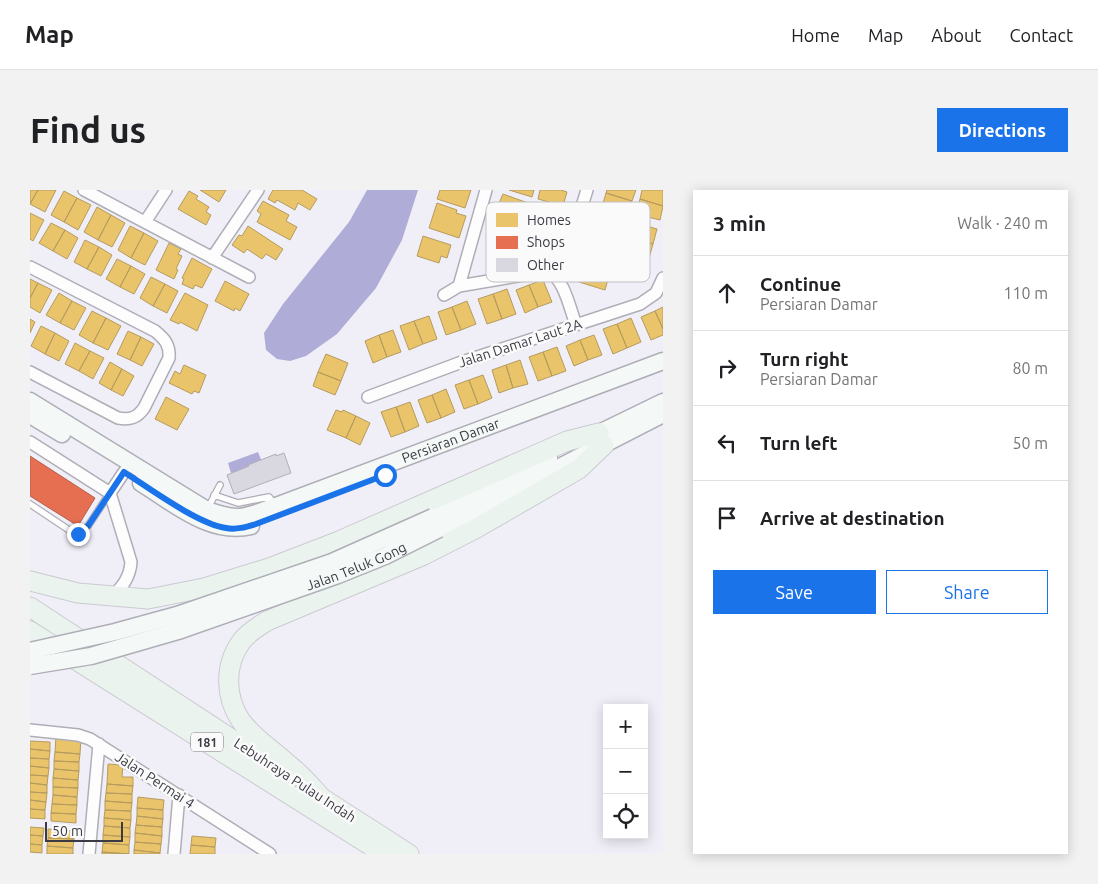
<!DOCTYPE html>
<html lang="en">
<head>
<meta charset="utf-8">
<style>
	body { margin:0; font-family:Ubuntu,sans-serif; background:#f2f2f2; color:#202124 }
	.controls { position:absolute; right:15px; bottom:15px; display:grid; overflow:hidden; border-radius:0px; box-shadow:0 2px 12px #0003 }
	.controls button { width:45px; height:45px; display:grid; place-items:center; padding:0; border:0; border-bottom:1px solid #e0e0e0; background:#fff; color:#202124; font:25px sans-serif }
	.scale { position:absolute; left:15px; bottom:12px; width:78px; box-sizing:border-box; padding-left:5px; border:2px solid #3b3a45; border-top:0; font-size:14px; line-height:18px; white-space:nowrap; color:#3b3a45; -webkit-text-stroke:4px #fafafa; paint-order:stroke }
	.stop { position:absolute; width:15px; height:15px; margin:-11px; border:4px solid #1a73e8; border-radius:50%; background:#fff }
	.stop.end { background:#1a73e8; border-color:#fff; box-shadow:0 1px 5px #0008 }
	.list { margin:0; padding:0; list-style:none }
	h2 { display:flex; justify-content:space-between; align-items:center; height:65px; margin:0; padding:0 20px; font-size:21px }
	h2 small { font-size:16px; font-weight:400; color:#757577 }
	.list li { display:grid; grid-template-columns:32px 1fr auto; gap:15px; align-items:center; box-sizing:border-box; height:75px; padding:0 20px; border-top:1px solid #e0e0e0 }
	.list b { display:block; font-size:19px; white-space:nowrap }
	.list p { margin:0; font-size:16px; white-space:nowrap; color:#757577 }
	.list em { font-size:16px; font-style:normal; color:#757577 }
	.actions { display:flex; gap:10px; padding:15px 20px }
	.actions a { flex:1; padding:11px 0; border:1px solid #1a73e8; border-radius:0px; text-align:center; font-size:18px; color:#1a73e8 }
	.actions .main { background:#1a73e8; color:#fff }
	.icon { flex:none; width:28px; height:28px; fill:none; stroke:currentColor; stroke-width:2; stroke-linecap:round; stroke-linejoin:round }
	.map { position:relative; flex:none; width:633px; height:664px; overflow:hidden; border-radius:0px }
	header { display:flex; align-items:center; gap:30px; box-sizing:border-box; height:70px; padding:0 25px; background:#fff; border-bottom:1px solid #e0e0e0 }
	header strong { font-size:24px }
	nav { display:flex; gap:28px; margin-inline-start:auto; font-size:18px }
	.intro { display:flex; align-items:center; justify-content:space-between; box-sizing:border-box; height:120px; padding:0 30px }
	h1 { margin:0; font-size:35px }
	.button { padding:12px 22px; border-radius:0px; background:#1a73e8; color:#fff; font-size:18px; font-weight:700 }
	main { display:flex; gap:30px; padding:0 30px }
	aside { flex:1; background:#fff; border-radius:0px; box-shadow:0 2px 12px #0003 }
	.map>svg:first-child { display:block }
	.water { fill:#b0acd8 }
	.homes { fill:#e9c46a; stroke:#b59b5f }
	.shops { fill:#e76f51; stroke:#b35f4d }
	.building { fill:#d9d8e1; stroke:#b0afb8 }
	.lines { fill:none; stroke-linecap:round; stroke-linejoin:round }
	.lane-casing { stroke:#afaeb7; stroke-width:8 }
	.street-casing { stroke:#afaeb7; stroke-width:14 }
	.secondary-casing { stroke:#afaeb7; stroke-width:19 }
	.primary-casing { stroke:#cbcad0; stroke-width:21 }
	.lane { stroke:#fdfdfe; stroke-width:5.5 }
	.street { stroke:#fdfdfe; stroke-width:11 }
	.secondary { stroke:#f4f8f6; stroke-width:16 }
	.primary { stroke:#ebf3ef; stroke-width:19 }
	.secondary-bridge-casing { stroke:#afaeb7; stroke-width:19; stroke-linecap:butt }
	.secondary-bridge { stroke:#f4f8f6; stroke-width:16 }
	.route { stroke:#1a73e8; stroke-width:6 }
	.labels { text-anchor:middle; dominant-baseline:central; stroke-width:5; stroke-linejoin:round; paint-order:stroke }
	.shield { fill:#fafafa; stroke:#74747b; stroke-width:1 }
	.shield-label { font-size:12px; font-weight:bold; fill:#3b3a45 }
	.street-label { font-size:14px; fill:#3b3a45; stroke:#fafafa }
	.key { fill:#fafafa; stroke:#c1c0c4; stroke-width:1 }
	.key-label { font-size:14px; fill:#3b3a45 }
</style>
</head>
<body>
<header>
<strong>Map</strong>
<nav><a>Home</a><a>Map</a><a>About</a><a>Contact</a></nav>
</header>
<div class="intro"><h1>Find us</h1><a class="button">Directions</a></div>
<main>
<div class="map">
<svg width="633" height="664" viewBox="0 0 633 664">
	<rect width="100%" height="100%" fill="#f0eff8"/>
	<path class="water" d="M337,0H388L372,50L346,98L307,144L276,166L260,171L247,169L236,160L234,143L253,114L319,32Z
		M228,262L232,272L201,283L198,273Z"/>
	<path class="homes" d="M0,0H8L0,14Z
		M8,0H26L15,22L0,14Z
		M170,0H196L189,12Z
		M243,0H272L287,9L280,20L268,13L265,20L247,10L245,13L238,9Z
		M410,0H441L435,18L407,9Z
		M479,0H504L502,7Z
		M510,0H531L537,2L533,16L508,9Z
		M577,0H606L602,11L576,3Z
		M612,0H633V16L610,9Z
		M34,1L47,8L34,32L21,25Z
		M159,1L168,6L166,9L179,17L176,22L181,25L176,35L148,19Z
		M576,3L602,11L598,25L572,17Z
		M473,4L498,13L491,34L474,28L473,31L463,27Z
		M47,8L61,15L48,40L34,32Z
		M610,9L633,16L630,30L606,24Z
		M233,11L259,25L256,31L267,37L260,50L227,32L231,24L227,21Z
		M407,13L427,20L426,23L436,26L429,48L399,38Z
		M67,17L81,25L68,50L54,42Z
		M0,23L14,30L3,51L0,49Z
		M81,25L95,33L82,57L68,50Z
		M603,32L627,39L623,54L599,47Z
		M21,33L35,40L23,61L9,53Z
		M100,36L114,43L101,68L88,60Z
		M218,36L253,59L246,70L236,64L232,69L217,59L214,63L202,55L209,45L212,46Z
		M35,40L48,48L37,69L23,61Z
		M114,43L128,51L115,75L101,68Z
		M393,46L421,55L417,68L411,66L409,73L387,66Z
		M599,47L623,54L619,68L594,61Z
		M55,50L69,57L57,79L44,72Z
		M139,53L151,59L148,64L152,66L146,79L148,80L144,89L126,80Z
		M69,57L82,65L71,86L57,79Z
		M162,68L182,79L172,98L165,95L163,99L152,94L154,89L152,88Z
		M87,69L101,76L90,97L76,89Z
		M101,76L115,84L104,104L90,97Z
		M553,78L579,86L575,100L549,92Z
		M121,87L135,94L123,116L110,108Z
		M0,89L8,93L0,108Z
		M513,90L522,112L508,117L499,95Z
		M195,91L219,104L210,121L205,118L204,121L185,111Z
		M8,93L22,100L10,123L0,117V108Z
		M135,94L148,101L137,123L123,116Z
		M499,95L508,117L495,123L486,100Z
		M477,99L486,124L472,129L463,104Z
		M29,103L42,111L30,133L16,125Z
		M155,103L178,115L167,141L150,132L149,134L140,130Z
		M463,104L472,129L457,134L448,109Z
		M42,111L56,118L44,140L30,133Z
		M437,111L446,134L431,140L422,117Z
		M422,117L431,140L416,145L408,122Z
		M633,117V139L625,121Z
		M62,121L76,128L63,153L49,145Z
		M625,121L633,139V145L621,150L611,127Z
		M399,126L407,149L393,154L384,131Z
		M76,128L91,136L78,160L63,153Z
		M601,128L611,152L597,158L587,134Z
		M0,129L5,132L0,143Z
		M384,131L393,154L379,160L370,136Z
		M587,134L597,158L583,164L573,139Z
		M11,136L25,143L15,164L1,156Z
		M363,140L371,162L357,167L349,145Z
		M98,141L111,147L100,170L87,164Z
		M25,143L39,151L29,171L15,164Z
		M349,145L357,167L343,173L335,151Z
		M564,145L572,165L558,170L550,150Z
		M111,147L124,154L112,176L100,170Z
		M550,150L558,170L544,176L536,156Z
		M45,153L60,161L49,181L35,174Z
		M527,157L536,181L522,186L513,162Z
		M60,161L74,168L63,189L49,181Z
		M513,162L522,186L508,191L499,167Z
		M296,164L318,173L311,191L288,182Z
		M490,170L498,194L483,198L476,175Z
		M80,172L92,179L81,200L69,193Z
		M154,175L176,185L169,203L164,201L162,204L139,193L145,181L150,184Z
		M476,175L483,198L469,203L462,180Z
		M92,179L104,186L93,206L81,200Z
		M288,182L311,191L305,205L283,196Z
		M453,185L462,208L448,214L439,190Z
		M439,190L448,214L434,219L425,195Z
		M416,199L425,222L411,228L402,205Z
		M402,205L411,228L397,233L388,210Z
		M136,207L159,219L147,240L125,229Z
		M380,212L389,236L375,242L366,217Z
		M366,217L375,242L361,247L351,222Z
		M306,220L312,222L313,220L326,226L316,248L297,240Z
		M326,226L340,233L330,255L316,248Z
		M26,546L51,547L50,564L25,562Z
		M0,551L20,552V561L0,559Z
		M0,559L20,561L19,569L0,568Z
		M25,562L50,564L49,572L24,571Z
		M0,568L19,569V578L0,576Z
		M24,571L49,572V581L24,579Z
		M78,574L93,575L92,587H103V596L77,594Z
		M0,576L19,578L18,586L0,585Z
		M24,579L49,581L48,590L23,588Z
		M0,585L18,586L17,595L0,593Z
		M23,588L48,590V598L23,597Z
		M0,593L17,595V603L0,602Z
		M77,594L103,596L102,604L76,603Z
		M23,597L48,598L47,607L23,605Z
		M0,602L17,603L16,612L0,610Z
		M76,603L102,604V613L75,611Z
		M23,605L47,607V615L22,614Z
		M108,607L134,610L133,620L107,618Z
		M0,610L16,612L15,620L0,619Z
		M75,611L102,613L101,621L75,620Z
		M22,614L47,615L46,624L21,623Z
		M107,618L133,620V629L107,626Z
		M0,619L15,620V629L0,628Z
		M75,620L101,621V630L74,628Z
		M21,623L46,624V633L21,631Z
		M107,626L133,629L132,637L106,635Z
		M74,628L101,630L100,638L74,636Z
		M106,635L132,637V646L105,643Z
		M74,636L100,638V647L73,645Z
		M0,637L14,638L13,646L0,645Z
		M18,639L44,641V649L18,648Z
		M105,643L132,646L131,654L105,652Z
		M0,645L13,646L12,655L0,654Z
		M73,645L100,647L99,655L73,653Z
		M162,646L186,648L185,657L161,655Z
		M18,648L44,649L43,658L17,656Z
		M105,652L131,654L130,663L104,660Z
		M73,653L99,655V664L72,662Z
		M0,654L12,655V663L0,662Z
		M161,655L185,657V664H160Z
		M17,656L43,658V664H17Z
		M104,660L130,663V664H104Z
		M72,662L99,664H72Z"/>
	<path class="shops" d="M0,266L65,308L48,336L0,306Z"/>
	<path class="building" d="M254,263L261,283L204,304L197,285L219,276L218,275L246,264V266Z"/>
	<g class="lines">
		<g class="lane-casing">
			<path id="lane" d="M184,305L208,313L239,307L245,315
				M0,314L42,342L48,344L58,336L79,304
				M178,318L190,295"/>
		</g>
		<g class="street-casing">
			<path id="street" d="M54,0L219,87
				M115,32L136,0
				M182,68L228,0
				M0,77L125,141C135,149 140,155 139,168L114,218C107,228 100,230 88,228L0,182
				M529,89L557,0
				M429,96L456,0
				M414,105L429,96L517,81C534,87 540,119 546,135
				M338,207L429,173L610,114L626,103L633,88
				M0,252L80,303L101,372C100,387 93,396 82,407
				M80,303L94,282
				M0,540L48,545L60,549L240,664
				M59,664L69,554
				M144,664L149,605"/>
		</g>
		<g class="secondary-casing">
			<g id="secondary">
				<path id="s1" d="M0,211L177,320C209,332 215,327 246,316L633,171"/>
				<path d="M0,225L32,244"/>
				<path d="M559,248L633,212"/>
				<path d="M111,293C143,313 181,346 221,336"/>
				<path d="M403,327L519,268"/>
				<path d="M409,339L633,224"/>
			</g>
		</g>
		<g class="primary-casing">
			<path id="primary" d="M0,391L48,403L118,409L174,398L239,378L309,351L537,251L569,243
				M0,417L241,575
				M0,441L354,664
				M281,601L379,664
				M291,607C281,596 271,584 259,575C243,560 224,549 211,531C195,507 194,476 211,452C217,443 228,437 237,431L394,365L445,339L549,279L574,255"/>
		</g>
		<use href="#lane" class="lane"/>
		<use href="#street" class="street"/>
		<use href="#secondary" class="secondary"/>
		<use href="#primary" class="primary"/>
		<g class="secondary-bridge-casing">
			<g id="secondary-bridge">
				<path d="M0,461L85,442L147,425L302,372L403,327"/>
				<path id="s2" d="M0,476L61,466L151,440L308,385L355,366L409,339"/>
			</g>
		</g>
		<use href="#secondary-bridge" class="secondary-bridge"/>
	</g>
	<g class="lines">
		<path class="route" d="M48,344L58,336L94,282C119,298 168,334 196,338C206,340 216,337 226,334L355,285"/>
	</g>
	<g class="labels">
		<rect class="shield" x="161" y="542.5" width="32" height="19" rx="4"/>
		<g class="shield-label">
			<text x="177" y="552">181</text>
		</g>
		<g class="street-label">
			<text transform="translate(490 153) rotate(-18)">Jalan Damar Laut 2A</text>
			<text stroke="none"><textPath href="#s1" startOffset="466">Persiaran Damar</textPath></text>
			<text stroke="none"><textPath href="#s2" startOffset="342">Jalan Teluk Gong</textPath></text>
			<text transform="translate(125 590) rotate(33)">Jalan Permai 4</text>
			<text transform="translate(265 590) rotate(33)">Lebuhraya Pulau Indah</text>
		</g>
	</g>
	<rect x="456" y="12" width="164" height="80" rx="8" class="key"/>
	<rect x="466" y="23" width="22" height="14" fill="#e9c46a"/>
	<rect x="466" y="46" width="22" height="13" fill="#e76f51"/>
	<rect x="466" y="68" width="22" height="14" fill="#d9d8e1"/>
	<g class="key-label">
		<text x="497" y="35">Homes</text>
		<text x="497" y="57">Shops</text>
		<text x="497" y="80">Other</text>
	</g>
</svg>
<div class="controls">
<button>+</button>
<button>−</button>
<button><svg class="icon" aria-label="locate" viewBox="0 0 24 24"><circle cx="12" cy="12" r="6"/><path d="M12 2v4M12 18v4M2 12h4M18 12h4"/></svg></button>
</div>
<div class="scale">50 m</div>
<div class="stop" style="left:355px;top:285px"></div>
<div class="stop end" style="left:48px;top:344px"></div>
</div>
<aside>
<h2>3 min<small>Walk · 240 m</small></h2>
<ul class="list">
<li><svg class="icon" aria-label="ahead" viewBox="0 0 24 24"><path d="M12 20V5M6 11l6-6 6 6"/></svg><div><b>Continue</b><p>Persiaran Damar</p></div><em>110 m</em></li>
<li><svg class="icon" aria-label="right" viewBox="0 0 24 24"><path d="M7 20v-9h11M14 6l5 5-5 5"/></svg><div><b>Turn right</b><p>Persiaran Damar</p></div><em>80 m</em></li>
<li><svg class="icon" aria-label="left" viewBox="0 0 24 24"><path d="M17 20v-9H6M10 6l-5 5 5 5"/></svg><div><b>Turn left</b></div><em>50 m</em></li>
<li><svg class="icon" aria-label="arrive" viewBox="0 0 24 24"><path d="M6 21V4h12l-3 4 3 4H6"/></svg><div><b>Arrive at destination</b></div></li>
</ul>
<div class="actions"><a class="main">Save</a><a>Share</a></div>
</aside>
</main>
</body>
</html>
